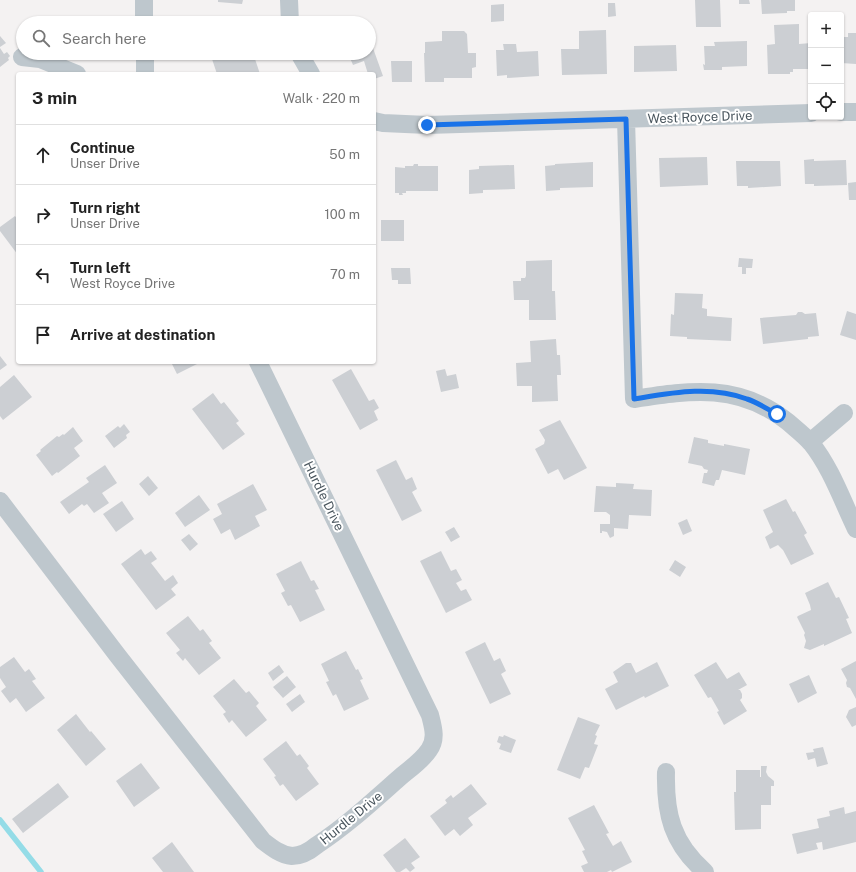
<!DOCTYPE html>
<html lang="en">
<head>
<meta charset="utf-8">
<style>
	body { margin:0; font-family:"Public Sans",sans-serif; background:#f6f6f6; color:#222 }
	.controls { position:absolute; right:12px; top:12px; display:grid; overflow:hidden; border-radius:4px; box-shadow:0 1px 3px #0004 }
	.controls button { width:36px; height:36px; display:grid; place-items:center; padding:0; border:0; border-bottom:1px solid #e0e0e0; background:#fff; color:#222; font:20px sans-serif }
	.stop { position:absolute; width:12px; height:12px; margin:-9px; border:3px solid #1a73e8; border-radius:50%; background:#fff }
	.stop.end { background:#1a73e8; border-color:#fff; box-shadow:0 1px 4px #0008 }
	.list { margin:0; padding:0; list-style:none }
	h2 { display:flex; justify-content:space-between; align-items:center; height:52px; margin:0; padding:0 16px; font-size:17px }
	h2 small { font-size:13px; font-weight:400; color:#767676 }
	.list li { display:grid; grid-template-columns:26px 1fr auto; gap:12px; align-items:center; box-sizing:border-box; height:60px; padding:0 16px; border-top:1px solid #e0e0e0 }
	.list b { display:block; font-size:15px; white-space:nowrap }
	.list p { margin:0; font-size:13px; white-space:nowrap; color:#767676 }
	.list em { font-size:13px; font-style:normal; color:#767676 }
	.icon { flex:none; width:22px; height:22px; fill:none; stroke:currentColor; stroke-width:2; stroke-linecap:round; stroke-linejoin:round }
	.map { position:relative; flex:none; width:856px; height:872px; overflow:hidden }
	.search { position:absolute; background:#fff; box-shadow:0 1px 3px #0004; left:16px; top:16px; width:360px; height:44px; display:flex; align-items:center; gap:10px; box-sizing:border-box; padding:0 14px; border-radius:22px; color:#767676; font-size:15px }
	.panel { position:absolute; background:#fff; box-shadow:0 1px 3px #0004; left:16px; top:72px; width:360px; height:292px; border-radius:4px }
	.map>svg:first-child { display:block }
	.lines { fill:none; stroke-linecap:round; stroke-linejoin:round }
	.stream { stroke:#94dce7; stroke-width:5.5 }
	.building { fill:#cccfd3 }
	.minor { stroke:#bec7cd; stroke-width:18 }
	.route { stroke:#1a73e8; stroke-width:5 }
	.labels { text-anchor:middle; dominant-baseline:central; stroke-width:4; stroke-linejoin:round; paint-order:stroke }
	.street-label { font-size:13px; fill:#4a565e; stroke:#fff }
</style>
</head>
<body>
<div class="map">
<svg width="856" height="872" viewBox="0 0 856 872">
	<rect width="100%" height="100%" fill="#f4f2f2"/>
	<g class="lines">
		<path class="stream" d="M0,820L41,872"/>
	</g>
	<path class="building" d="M218,0H243L242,4L218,2Z
		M695,0H720L721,27H696Z
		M739,0H749L750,4H739Z
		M761,0H795V11H787V13L762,14Z
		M608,3H615L616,16L608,17Z
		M504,4V21L491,22V5Z
		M799,24V44L811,43V69H793V72H790V74H768L767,45L775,44L774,25Z
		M606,30L607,74L562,75L561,49H579V31Z
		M442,31H464L467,34L468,53H476V67L472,68V78H444V82H425L424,53H425V42L442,41Z
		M848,33H856V64L841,63V37H848Z
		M0,36L6,43L0,47Z
		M369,37L383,76L374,79V74H368L364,61L353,65L348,53H369Z
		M747,41V66L722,67V70H704L703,64L705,65L704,46H715L714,42Z
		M503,44H516L517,52L538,51L539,76L507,78V75L497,76L496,50H504Z
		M676,45L677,71L634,72V46Z
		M0,48L4,54L7,52L10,56L8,58L9,60L0,67Z
		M221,53H253L260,74H217L211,56Z
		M391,61H412V82H392Z
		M707,157L708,185L660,187L659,158Z
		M814,159V161L846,160L847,185L814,186V184H805L804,160Z
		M736,161H780L781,186L748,188V186H737Z
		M593,162V187L560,188V190L546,191L545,166L555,165V164Z
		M414,164H418V166H438V191H406V193H402L403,195H399V193H395V167L405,168V166H413Z
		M514,165L515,189L483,190V193L469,194V170L479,169V166Z
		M856,182V200H849L848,183Z
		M15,216L18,220V255L0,231V227Z
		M381,220H404V241H381Z
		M739,258L753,259L752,268H746V274H742V267H738Z
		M552,260V291H555L556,320H529V300H514L513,281H521V278H525L526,276V261Z
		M391,268H410L411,284H398V280H392Z
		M675,293L703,294L702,308L707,309V316L732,318L731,341L687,339V337L670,336L671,314L674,315Z
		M847,311L856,314V340L840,335Z
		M798,312H802L805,314L816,313L819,336L808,337V339L763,344L760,318L796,315Z
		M556,339L557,355H560L561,375H557L558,401L532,402V386H517L516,363L531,362L530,341Z
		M0,356L7,365L0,370Z
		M171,362H201L177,374Z
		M351,369L369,401L374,399L379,408L374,411L378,420L360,430L332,380Z
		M445,369L447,376L456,374L459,388L441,392L436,371Z
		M14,375L32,397L3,420L0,416V387Z
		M213,393L221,404L224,402L239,421L236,423L245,434L223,450L192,409Z
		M560,420L587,468L564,480L558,469L548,474L535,449L544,444L545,440L539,430Z
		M124,424L130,432L126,435L127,438L114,448L105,436L118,426L120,428Z
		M73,427L83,441L74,448L80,456L58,473L57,472L52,476L36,455L41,451L40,450L57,436L59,437L63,434L64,435Z
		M694,437L708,440V443L724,446V444L750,449L745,475L722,470L719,480H716L714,486L702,483L704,473H707L708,470L704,469L702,466L688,463Z
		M396,460L406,480L412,477L417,489L412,492L422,511L402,521L376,470Z
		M105,465L117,483L102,493L109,503L94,513L87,504L84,506L82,504L69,514L60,502L89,482L86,478Z
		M148,476L158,488L149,496L139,484Z
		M616,483L634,484L633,489L652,490L651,516L629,515L628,529L614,528V536L610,538L607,532L602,531V533H600V524H610V515L606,512H594L596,486L616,487Z
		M253,484L267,510L255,516L260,526L235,540L230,529L221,534L213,519L222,514L217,504Z
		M199,495L210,510L185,527L175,513Z
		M786,499L793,512L795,511L807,533L804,535L814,554L791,565L783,550L778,545L770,549L765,537L773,532L763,510Z
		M122,501L134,519L116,532L103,514Z
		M687,519L692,531L683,535L678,523Z
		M454,527L460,537L451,542L445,532Z
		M189,534L198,544L190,551L181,540Z
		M141,549L145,555L151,551L157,559L151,563L165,581L173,575L178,583L171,589L176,595L156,610L121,564Z
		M441,551L451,571L456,569L462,580L456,583L461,591L466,589L472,600L446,613L420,561Z
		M675,560L686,567L680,577L669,570Z
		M301,561L311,581L314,580L319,589L315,590L325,610L300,622L291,605L288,606L281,593L285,591L276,574Z
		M828,582L836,598L839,597L849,618L846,619L852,633L824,646V644L810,650L804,648L806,641L804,635L805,633L797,617L798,616L811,610L810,605L805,593Z
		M188,616L200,631L203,629L212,641L209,643L221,658L199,675L185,658L183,661L176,653L180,650L166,633Z
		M485,642L494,661L500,658L506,671L501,674L511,694L490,704L465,652Z
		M346,651L356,670L358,669L363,679L360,680L369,699L344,711L336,694L333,696L326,682L329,681L321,664Z
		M14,657L25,672L29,669L36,679L32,681L45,698L26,712L16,698L10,703L1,691L6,687L0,678V667Z
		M856,661V699L850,688L847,687L846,683L847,680L841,669Z
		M657,662L669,686L645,698L644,696L616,710L605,689L618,682L613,672L626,663H631L636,673Z
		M716,662L727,679L739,672L747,685L738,690H740L742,694V698L740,700L747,711L724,725L717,712L719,711L711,697L708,698L694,675Z
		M279,665L284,672L273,681L268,673Z
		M809,675L817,693L798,703L789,684Z
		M287,676L296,687L283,698L273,687Z
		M234,679L246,693L249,691L259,703L256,706L267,720L246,737L232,720L229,723L223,714L226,712L213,696Z
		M300,694L305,702L292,712L286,704Z
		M856,707V725L852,727L846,717L849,710Z
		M76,714L90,732L91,731L106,749L86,766L57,730Z
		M578,717L600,725L595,735L597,736L594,744L598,745L589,768L585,767L580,779L557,770Z
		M504,735L516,740L511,753L499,749L501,744L497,742L499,736L503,737Z
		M286,741L297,756L300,754L309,766L307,768L319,784L296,801L283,784L280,786L274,777L276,776L263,759Z
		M823,747L828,764L817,767L815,758L808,760L806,753L814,752L813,749Z
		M141,763L160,788L134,807L116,781Z
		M761,766H767L766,772L768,776L774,781V786H771V805H761V829L735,830L734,792H736V770H760V777H761Z
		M58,783L69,797L23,833L12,819Z
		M471,784L487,804L468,818L473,825L460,836L454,829L445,836L430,816L447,803L445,800L451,795L453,798Z
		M594,805L609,833L606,834L613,846L621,841L632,862L612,872L611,870L607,872H584L581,866L588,863L582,851L585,850L568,818Z
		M844,807L845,814L856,811V842L823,850L822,842L816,843L818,849L797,854L792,834L819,828L817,819L830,816L829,811Z
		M405,838L420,857L411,863L415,868L410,872L406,868L400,872H396L383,855Z
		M172,842L194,872H163L152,858Z"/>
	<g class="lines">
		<path class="minor" d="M144,0V23
			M289,0L290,23
			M145,53V74
			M299,53L311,74
			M22,57L40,59L77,74
			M841,112H856
			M626,119L634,399C692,390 739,383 788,422C796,429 804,435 811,443C831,468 842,500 856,529
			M374,121L383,123L427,125L811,113
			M810,442L844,413
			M0,501L118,656L263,841C272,848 281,855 292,856C301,856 311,850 317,845C346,826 372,802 398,779C408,770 421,762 429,750C437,739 433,727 430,715L258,362
			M666,772C665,814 672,843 705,872"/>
	</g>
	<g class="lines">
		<path class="route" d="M427,125L626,119L634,399C671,393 710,385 747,399C757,402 767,409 777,414"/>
	</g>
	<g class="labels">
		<g class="street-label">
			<text transform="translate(700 117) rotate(-2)">West Royce Drive</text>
			<text transform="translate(324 496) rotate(64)">Hurdle Drive</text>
			<text transform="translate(351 818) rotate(-39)">Hurdle Drive</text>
		</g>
	</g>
</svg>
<div class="controls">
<button>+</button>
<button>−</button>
<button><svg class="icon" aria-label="locate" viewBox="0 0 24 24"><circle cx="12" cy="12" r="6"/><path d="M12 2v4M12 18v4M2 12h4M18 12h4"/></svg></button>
</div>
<div class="stop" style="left:777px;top:414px"></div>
<div class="stop end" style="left:427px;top:125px"></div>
<div class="search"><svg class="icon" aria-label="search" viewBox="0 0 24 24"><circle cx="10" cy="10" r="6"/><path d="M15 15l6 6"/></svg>Search here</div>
<section class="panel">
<h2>3 min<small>Walk · 220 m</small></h2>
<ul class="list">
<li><svg class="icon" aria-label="ahead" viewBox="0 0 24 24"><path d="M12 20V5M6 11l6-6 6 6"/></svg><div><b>Continue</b><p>Unser Drive</p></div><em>50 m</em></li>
<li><svg class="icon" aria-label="right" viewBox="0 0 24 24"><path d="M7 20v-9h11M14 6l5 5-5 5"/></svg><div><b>Turn right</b><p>Unser Drive</p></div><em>100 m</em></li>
<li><svg class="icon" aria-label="left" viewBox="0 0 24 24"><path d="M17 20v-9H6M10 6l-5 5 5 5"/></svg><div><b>Turn left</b><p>West Royce Drive</p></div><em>70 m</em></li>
<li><svg class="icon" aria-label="arrive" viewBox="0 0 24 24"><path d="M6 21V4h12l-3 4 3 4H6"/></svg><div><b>Arrive at destination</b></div></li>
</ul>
</section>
</div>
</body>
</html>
